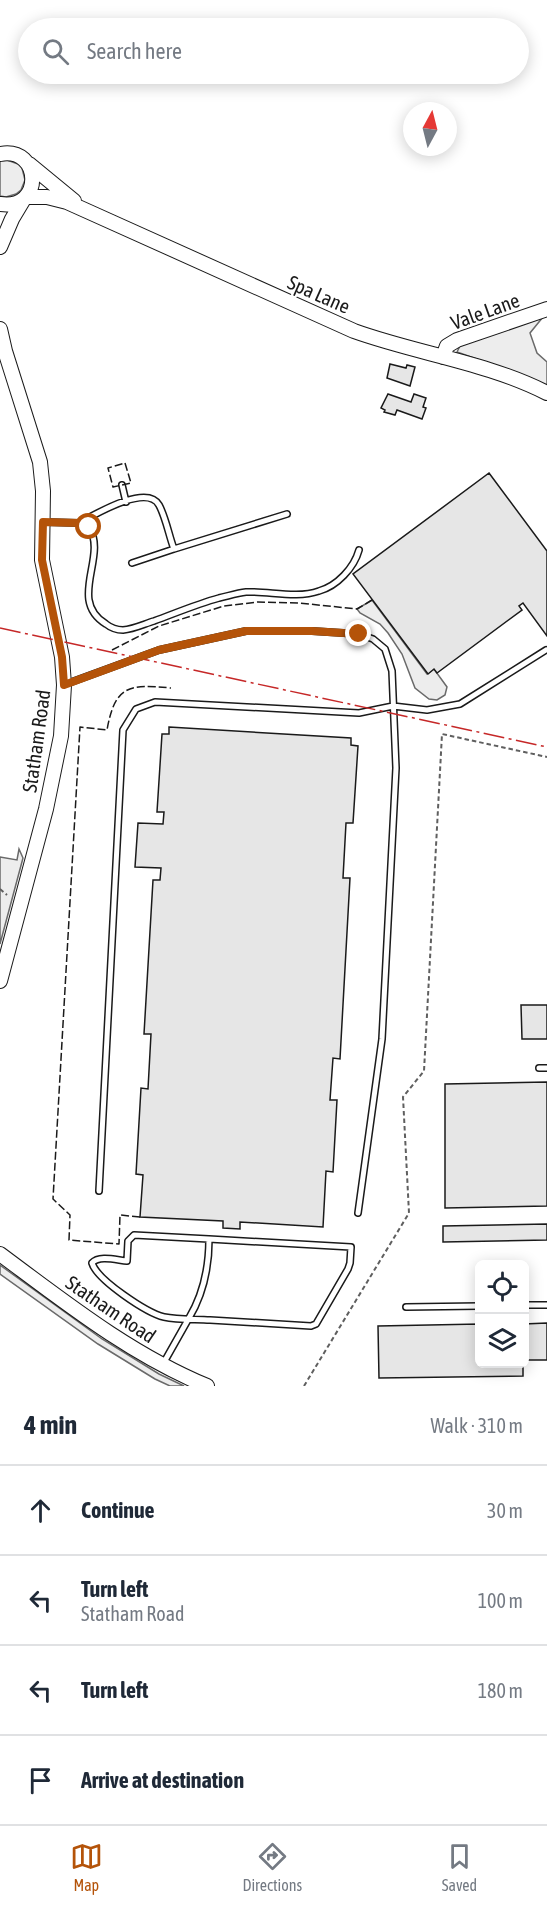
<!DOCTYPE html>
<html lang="en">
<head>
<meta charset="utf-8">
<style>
	body { margin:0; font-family:"Asap Condensed",sans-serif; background:#f6f6f7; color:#1f2937 }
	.controls { position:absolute; right:18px; bottom:18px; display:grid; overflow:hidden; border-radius:9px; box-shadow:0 3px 15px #0003 }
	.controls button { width:54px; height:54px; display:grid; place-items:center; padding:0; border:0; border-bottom:2px solid #e0e1e3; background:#fff; color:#1f2937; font:30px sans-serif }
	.compass { position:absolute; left:403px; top:102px; width:54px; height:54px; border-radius:50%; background:#fff; box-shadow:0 3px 15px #0003; rotate:7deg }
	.stop { position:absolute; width:18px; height:18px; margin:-14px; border:4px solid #b45309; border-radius:50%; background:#fff }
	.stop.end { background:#b45309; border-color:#fff; box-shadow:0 2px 6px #0008 }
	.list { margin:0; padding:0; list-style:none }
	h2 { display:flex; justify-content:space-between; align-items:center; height:78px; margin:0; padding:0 24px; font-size:26px }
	h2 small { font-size:20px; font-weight:400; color:#747a83 }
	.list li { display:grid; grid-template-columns:39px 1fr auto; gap:18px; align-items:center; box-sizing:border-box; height:90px; padding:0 24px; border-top:2px solid #e0e1e3 }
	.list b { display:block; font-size:22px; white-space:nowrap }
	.list p { margin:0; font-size:20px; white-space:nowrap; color:#747a83 }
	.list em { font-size:20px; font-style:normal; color:#747a83 }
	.icon { flex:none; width:33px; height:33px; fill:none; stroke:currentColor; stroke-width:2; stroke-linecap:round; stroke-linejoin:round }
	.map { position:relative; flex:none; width:547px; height:1386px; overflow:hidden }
	.search { position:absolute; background:#fff; box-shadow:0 3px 15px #0003; left:18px; right:18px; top:18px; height:66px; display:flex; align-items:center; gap:15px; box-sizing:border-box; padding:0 21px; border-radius:33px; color:#747a83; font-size:22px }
	.sheet { height:438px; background:#fff }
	nav { display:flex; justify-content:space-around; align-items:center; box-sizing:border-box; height:84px; border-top:2px solid #e0e1e3; background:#fff; font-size:16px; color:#747a83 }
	nav a { display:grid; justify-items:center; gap:3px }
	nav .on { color:#b45309 }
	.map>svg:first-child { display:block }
	.built { fill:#ededed; stroke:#6a6a6a; stroke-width:1.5 }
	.building { fill:#e6e6e6; stroke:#1a1a1a; stroke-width:1.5 }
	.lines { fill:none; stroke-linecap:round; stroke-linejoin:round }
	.service-casing { stroke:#1a1a1a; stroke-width:8 }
	.tertiary-casing { stroke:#1a1a1a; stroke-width:16 }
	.path { stroke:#5f5f5f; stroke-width:2; stroke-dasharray:4.5 3; stroke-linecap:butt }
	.service { stroke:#fff; stroke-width:5 }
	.tertiary { stroke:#fff; stroke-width:14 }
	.fence { stroke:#1a1a1a; stroke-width:1.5; stroke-dasharray:8 3; stroke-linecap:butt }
	.power { stroke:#c62828; stroke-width:1.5; stroke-dasharray:21 4.5 3 4.5; stroke-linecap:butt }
	.route { stroke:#b45309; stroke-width:8 }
	.labels { text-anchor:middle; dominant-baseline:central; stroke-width:4.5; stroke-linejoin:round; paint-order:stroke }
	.street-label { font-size:20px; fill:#1a1a1a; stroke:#fff }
</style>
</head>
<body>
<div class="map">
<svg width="547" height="1386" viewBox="0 0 547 1386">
	<rect width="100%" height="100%" fill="#fff"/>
	<path class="built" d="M7,160L18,164L22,168L25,180L21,190L16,194L6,197L0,196V161Z
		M543,317L530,333L537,353L547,362V389L488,363L457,352L460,346L468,338Z
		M372,600L427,674L434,669L447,687L445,695L437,700L429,699L415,688L402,654L388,633L380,624L360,613L357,609Z
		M19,849L23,858L0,944V857L17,860Z
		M0,1265L102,1339L159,1374L184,1386H170L155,1379L98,1344L0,1274Z"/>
	<path class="building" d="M390,364L406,368L407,365L415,367L410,386L387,378Z
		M388,394L411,402L414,394L426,398L423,407L426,408L422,419L397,410L395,415L384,412L385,410L381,408Z
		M489,473L547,551V636L523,603L519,606L522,610L437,673L434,669L428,674L353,574Z
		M169,727L351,738V745L358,746L353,823H346L343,878H350L340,1059L333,1058L330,1100H337L333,1172L326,1171L323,1227L240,1222V1229L223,1228V1221L140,1217L143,1175L136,1174L141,1088L148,1089L151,1034H144L153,880H160L161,868L135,867L138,823L163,824L164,812H157L162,734H169Z
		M521,1005H547V1039H522Z
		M547,1082V1206L445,1208V1084Z
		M547,1224V1240L443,1242V1226Z
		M547,1323V1360H524V1324Z
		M480,1324V1364H523V1376L379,1378L378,1326Z"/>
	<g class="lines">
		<g class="service-casing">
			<path id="service" d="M122,485L126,502
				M44,522L79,523L89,527C108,557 67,600 106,624C111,628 117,630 123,630C134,629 144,624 154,621C176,613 197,604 219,598C228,596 237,593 246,592C270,591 296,599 319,591C337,586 354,568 359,550
				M79,523C94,515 147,483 159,505C166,518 169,536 174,549L132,563
				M174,549L287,514
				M66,684L159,650L246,631H312L359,634L373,639L385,649L392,671L396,768L382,1039L358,1213
				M539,1068H547
				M99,1191L123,730L136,709L155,702L359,713L393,706L427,710L460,704L546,650
				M524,1305H547
				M406,1307L480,1306
				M163,1364L189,1318C204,1293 209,1267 209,1239L351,1247L350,1263L348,1269L316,1324L311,1326C278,1324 244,1322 210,1320C196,1319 178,1320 164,1317C147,1313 97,1280 92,1263C99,1255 116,1260 127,1261L128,1241L134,1235L209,1239"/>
		</g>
		<g class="tertiary-casing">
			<path id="tertiary" d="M0,154C42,146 44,211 0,204
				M29,164L74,201
				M26,197H47L67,202L354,331C418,354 486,362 547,393
				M0,247L12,219L24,199
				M0,329L5,351L40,462L43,491L42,560L62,657L64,685L61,736L46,809L0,981
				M443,357L447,346L457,340L547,309
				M0,1254C66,1303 130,1354 207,1386"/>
		</g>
		<path class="path" d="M0,889L7,895
			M304,1386L409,1213L403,1097L424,1071L442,734L547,757"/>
		<use href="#service" class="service"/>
		<use href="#tertiary" class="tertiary"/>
		<path class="fence" d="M125,463L131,483L113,487L108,468Z
			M112,650L159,626L224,606L258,602L299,603L357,609L372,600
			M140,1217L120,1215L119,1244L69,1240L70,1215L53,1199L80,727L107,730C115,685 129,684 171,688"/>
		<path class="power" d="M0,628L547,747"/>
	</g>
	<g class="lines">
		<path class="route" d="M89,527L79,523L43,522L42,560L62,657L64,685L159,650L246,631H312L359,634"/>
	</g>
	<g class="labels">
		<g class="street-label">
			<text transform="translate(319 294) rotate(24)">Spa Lane</text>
			<text transform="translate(485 311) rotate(-20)">Vale Lane</text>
			<text transform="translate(36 741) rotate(-82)">Statham Road</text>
			<text transform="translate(111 1309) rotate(34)">Statham Road</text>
		</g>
	</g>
</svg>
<div class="controls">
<button><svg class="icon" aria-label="locate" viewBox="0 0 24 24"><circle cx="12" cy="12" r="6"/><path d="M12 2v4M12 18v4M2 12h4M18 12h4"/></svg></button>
<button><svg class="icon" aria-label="layers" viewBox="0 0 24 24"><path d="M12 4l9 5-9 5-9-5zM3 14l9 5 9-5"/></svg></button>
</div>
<svg class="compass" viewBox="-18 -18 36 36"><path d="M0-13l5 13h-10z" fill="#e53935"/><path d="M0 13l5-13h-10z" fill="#747a83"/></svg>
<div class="stop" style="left:89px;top:527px"></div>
<div class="stop end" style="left:359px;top:634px"></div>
<div class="search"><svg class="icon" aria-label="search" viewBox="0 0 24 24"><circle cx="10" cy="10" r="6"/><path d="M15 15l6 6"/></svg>Search here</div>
</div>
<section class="sheet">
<h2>4 min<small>Walk · 310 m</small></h2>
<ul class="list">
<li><svg class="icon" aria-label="ahead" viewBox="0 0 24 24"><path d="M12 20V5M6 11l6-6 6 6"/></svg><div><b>Continue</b></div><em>30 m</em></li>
<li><svg class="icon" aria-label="left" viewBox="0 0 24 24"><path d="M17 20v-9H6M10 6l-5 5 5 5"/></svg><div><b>Turn left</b><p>Statham Road</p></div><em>100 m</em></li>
<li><svg class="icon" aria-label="left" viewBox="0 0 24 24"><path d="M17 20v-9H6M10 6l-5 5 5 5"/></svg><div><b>Turn left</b></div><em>180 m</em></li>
<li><svg class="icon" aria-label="arrive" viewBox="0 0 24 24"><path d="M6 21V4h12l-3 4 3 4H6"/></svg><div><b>Arrive at destination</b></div></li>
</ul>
</section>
<nav>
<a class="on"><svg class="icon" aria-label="map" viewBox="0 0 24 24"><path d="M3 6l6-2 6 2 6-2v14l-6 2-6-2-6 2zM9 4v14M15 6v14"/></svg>Map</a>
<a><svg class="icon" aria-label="directions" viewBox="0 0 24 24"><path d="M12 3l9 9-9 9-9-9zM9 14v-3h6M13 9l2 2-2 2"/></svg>Directions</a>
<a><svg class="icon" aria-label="saved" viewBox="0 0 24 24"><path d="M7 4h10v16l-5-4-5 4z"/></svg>Saved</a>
</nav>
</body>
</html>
